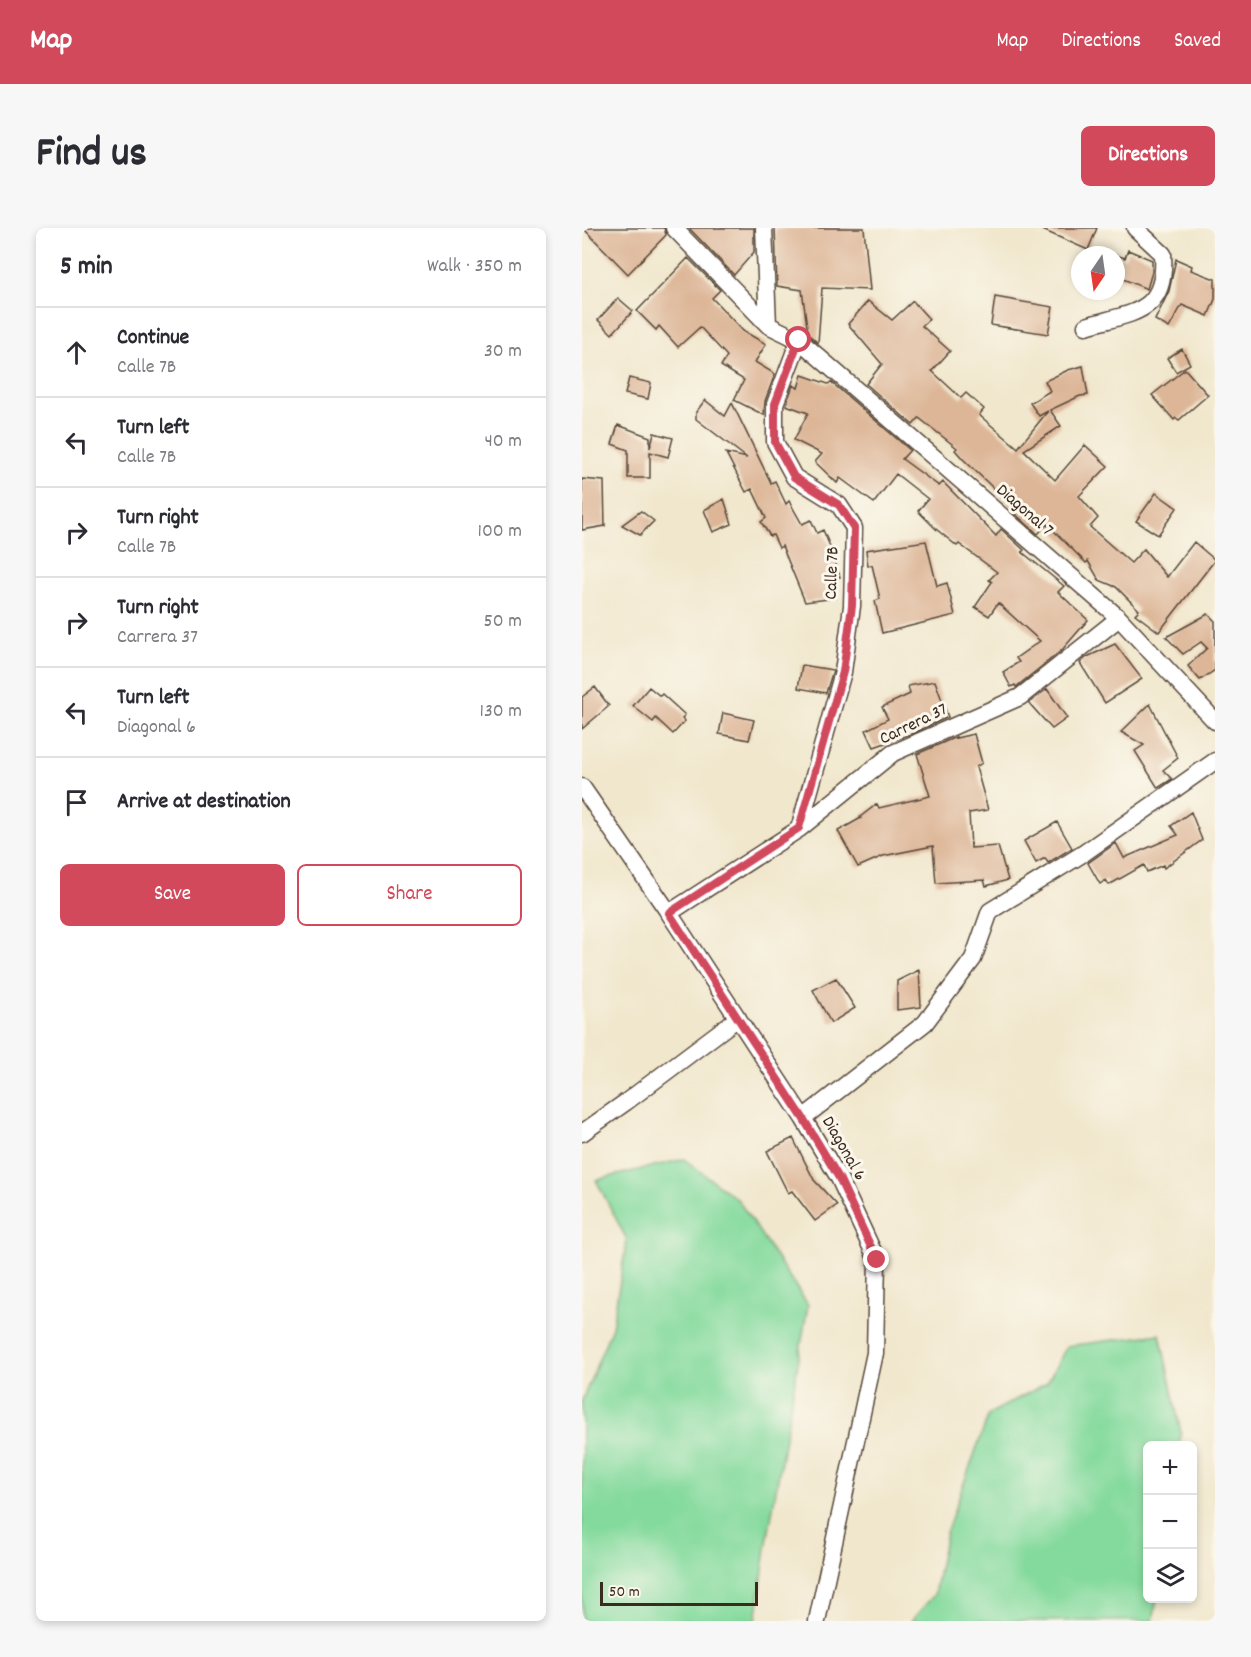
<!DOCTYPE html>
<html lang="en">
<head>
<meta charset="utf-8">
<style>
	body { margin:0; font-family:Dekko,sans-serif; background:#f7f7f7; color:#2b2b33 }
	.controls { position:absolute; right:18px; bottom:18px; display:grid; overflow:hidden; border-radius:9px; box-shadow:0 3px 9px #0003 }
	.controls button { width:54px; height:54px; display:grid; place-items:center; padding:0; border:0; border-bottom:2px solid #e1e1e2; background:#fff; color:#2b2b33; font:30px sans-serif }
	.compass { position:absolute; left:489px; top:18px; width:54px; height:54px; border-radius:50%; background:#fff; box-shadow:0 3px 9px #0003; rotate:193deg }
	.scale { position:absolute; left:18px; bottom:15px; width:158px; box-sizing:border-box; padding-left:6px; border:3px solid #3b2a1e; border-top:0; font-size:16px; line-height:21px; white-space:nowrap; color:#3b2a1e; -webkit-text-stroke:4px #fbf7ec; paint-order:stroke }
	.stop { position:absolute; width:18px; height:18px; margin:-14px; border:4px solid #d1495b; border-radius:50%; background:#fff }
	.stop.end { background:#d1495b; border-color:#fff; box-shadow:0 2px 6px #0008 }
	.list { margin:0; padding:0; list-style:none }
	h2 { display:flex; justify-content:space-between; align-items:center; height:78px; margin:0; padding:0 24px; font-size:26px }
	h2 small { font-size:20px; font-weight:400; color:#7c7c81 }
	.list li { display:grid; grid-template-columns:39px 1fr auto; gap:18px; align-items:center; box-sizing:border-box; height:90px; padding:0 24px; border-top:2px solid #e1e1e2 }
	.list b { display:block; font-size:22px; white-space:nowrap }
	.list p { margin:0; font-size:20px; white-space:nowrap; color:#7c7c81 }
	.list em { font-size:20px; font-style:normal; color:#7c7c81 }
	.actions { display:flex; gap:12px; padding:18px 24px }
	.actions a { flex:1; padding:14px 0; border:2px solid #d1495b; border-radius:9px; text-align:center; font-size:21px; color:#d1495b }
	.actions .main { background:#d1495b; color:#fff }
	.icon { flex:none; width:33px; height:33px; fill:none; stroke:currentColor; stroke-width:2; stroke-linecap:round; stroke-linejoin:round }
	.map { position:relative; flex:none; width:633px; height:1393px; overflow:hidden; border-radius:9px }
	header { display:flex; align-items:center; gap:36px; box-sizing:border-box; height:84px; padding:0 30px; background:#d1495b; color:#fff }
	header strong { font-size:28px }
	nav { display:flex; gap:33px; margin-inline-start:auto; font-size:21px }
	.intro { display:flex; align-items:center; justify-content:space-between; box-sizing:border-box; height:144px; padding:0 36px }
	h1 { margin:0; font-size:42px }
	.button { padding:15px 27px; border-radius:9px; background:#d1495b; color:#fff; font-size:21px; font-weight:700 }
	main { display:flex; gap:36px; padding:0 36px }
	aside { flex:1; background:#fff; border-radius:9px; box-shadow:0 3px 9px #0003 }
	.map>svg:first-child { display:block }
	.green { fill:#84da9d; stroke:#60825e; stroke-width:1.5 }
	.building { fill:#ddb697 }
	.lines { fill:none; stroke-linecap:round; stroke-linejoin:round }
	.street-casing { stroke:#564638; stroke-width:19 }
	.street { stroke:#fff; stroke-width:16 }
	.route { stroke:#d1495b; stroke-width:8 }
	.labels { text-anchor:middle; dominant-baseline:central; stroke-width:6; stroke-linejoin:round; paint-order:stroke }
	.street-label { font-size:18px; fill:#3b2a1e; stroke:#fbf7ec }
</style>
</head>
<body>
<header>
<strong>Map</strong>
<nav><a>Map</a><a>Directions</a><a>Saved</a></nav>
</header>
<div class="intro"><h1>Find us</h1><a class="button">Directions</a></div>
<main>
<aside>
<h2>5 min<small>Walk · 350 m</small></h2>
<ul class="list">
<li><svg class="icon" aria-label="ahead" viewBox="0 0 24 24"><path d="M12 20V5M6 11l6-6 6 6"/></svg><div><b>Continue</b><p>Calle 7B</p></div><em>30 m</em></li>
<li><svg class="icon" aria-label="left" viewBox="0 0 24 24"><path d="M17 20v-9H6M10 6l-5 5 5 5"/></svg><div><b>Turn left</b><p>Calle 7B</p></div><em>40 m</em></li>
<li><svg class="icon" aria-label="right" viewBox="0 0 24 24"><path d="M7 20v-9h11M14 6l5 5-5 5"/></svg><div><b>Turn right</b><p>Calle 7B</p></div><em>100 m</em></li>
<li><svg class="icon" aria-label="right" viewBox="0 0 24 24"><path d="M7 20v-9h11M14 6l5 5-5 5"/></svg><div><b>Turn right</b><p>Carrera 37</p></div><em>50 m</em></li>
<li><svg class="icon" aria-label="left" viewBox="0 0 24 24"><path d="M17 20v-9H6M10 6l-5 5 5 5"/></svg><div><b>Turn left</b><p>Diagonal 6</p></div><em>130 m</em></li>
<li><svg class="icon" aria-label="arrive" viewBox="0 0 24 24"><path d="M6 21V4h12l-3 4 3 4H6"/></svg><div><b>Arrive at destination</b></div></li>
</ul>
<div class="actions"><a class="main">Save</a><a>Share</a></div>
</aside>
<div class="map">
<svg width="633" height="1393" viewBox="0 0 633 1393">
	<rect width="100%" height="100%" fill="#fbf7ec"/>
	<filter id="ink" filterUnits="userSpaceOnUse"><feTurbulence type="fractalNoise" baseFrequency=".0167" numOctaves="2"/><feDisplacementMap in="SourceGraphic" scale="12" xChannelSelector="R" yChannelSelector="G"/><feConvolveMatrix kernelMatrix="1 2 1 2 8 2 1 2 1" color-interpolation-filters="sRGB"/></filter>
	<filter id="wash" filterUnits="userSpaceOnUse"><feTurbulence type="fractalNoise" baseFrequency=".008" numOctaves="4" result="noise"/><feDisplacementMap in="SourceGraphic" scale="24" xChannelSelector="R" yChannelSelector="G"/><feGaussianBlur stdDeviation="1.35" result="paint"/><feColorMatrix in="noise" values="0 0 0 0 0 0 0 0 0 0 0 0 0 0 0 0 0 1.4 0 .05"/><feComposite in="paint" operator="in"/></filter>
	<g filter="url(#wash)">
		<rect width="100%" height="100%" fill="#f1e7cd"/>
		<path class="green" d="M102,931L156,972L226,1077L184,1320L174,1393H0V1173L30,1099L45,1012L14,952Z
			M578,1106L599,1205L597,1217L566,1218V1370L575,1371L571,1393H329L352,1367L364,1305L407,1186L465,1155L485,1118Z"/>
		<g id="blocks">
			<path class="building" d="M1,0H82L84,7L46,46Z
				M107,0H172V24L152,47Z
				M193,0H282L288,62L240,60L236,115L226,106L220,62L195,58Z
				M456,0H515L506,22Z
				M546,22L570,32V44L565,61L534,48V27L543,30Z
				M106,30L138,62L130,70L161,103L184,116L173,134L193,146L183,173L182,187L152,172L162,152L139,138L145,128L118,99L96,119L77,98L74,102L55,83Z
				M594,31L610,38L609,42L633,51V71L626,88L600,77L587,100L573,92L587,63Z
				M413,69L471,79L466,106L409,97Z
				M36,70L51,83L30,106L16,92Z
				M286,73L310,92L331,73L347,91L340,98L368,123L350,143L379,170L384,165L402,181L397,187L436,220L466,183L457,188L448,175L468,163L463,153L486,142L501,138L506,167L498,168L468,182L479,198L442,222L473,252L503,217L526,238L497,268L516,290L508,299L549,335L562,321L585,349L612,314L633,332L577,404L553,386L557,382L534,359L517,352L506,333L504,335L465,296L456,306L432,285L434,282L381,231L373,222L375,220L337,190L331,197L284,156L300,136L266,96Z
				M600,121L608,136L594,144L585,130Z
				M603,141L626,167L597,192L594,190L592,192L570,167Z
				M220,147L246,156L249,154L328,222L320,231L357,258L361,254L414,308L419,301L442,322L440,324L482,358L476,364L506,392L480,422L434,459L433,457L429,459L421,444L437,434L434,430L458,413L416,375L407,388L393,379L410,354L407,352L415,344L377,316L375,318L354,301L336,283L346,271L314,246L292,275L258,250L255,255L233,234L240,226L212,212L226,185L204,177L211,157L216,160Z
				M47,150L69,155L66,171L43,166Z
				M123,172L143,188L150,175L189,255L193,253L204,276L207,273L220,296L229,292L235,305L241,302L250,323L258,349L252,351L254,370L223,374L200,318L197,320L191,307L188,308L179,294L184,290L170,261L164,264L144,225L165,230L114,191V184Z
				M36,197L68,209V220L72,205L91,210L86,229L68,224V250H46V222L30,216Z
				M0,251L22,253L23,298L0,302Z
				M574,265L595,280L576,307L554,293Z
				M142,271L150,296L131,304L122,282Z
				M59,283L72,293L58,307L40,297Z
				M344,313L355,358L365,355L373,387L300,405L293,373L298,371L290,337L286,338L284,322Z
				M626,386L633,393V442L618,452L606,438L625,420L619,414L601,426L584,409Z
				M533,416L560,451L523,475L498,435L505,429Z
				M220,437L251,442L244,465L216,460Z
				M353,453L366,489L329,506L292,519L284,502L306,491L300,479L328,466L326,458Z
				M13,459L27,478L0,501V469Z
				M67,459L78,468L80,466L103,487L100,490L103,493L91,506L74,490L71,494L51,478Z
				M465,461L485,490L470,501L447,475Z
				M568,476L596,530L581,542L590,551L576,560L553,523L562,517L539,504Z
				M141,485L172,492L167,512L137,506Z
				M392,506L400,535L394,539L406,582L387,585L389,620L416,618L426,652L404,658L402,652L354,655L351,618L301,628L276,639L256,603L279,590L278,589L295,576L297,580L348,568L335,526L374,509V510Z
				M609,584L620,612L582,640L581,637L565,644L562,637L527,657L524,652L518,656L506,635L534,615L542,630L596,607L589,598Z
				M475,594L490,620L466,635L463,630L454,635L442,613Z
				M337,742L339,779L315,782V753Z
				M254,750L273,780L249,795L231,762Z
				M211,910L232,952L255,977L233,993L210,963L206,965L185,923Z"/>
		</g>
	</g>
	<g filter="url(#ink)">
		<use href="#blocks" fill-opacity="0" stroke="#564638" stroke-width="1.5"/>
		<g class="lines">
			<g class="street-casing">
				<path id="street" d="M92,0L186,97L217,112L537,390L633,493
					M182,0L186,97
					M504,98C551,84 585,86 581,26L553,0
					M217,112L193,176V214L212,249L257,277L272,300L270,378L261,444L217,601
					M0,559L87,685L221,890L257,950L295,1032L293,1125L235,1393
					M87,685L217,601L311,525L438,469L537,390
					M221,890L343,795L391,731L408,683L502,625L633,533
					M0,905L44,874L156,790"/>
			</g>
			<use href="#street" class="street"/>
		</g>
	</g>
	<g class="lines" filter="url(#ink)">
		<path class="route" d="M217,112L193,176V214L212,249L257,277L272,300L270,378L261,444L217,600L87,685L221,890L257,950L295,1032"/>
	</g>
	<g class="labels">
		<g class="street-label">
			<text transform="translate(442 283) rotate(41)">Diagonal 7</text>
			<text transform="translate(251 345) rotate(-88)">Calle 7B</text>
			<text transform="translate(332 497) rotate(-26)">Carrera 37</text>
			<text transform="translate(261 921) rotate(60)">Diagonal 6</text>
		</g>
	</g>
</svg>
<div class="controls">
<button>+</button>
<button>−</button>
<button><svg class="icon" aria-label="layers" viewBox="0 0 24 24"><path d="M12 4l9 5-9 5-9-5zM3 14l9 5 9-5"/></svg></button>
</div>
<svg class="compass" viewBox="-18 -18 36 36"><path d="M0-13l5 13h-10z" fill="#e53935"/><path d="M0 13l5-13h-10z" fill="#7c7c81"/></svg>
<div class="scale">50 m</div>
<div class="stop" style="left:217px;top:112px"></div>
<div class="stop end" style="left:295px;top:1032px"></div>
</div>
</main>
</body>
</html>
